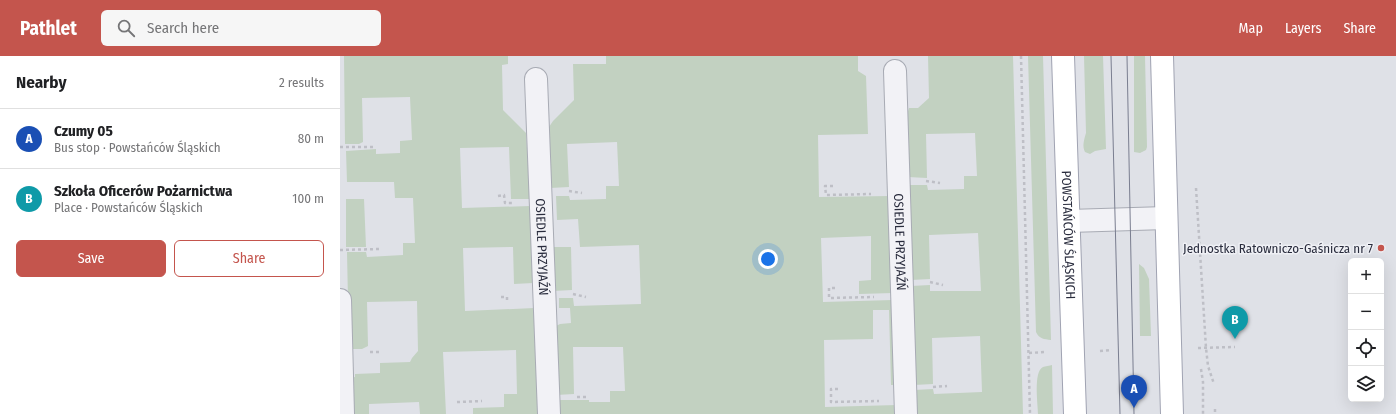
<!DOCTYPE html>
<html lang="en">
<head>
<meta charset="utf-8">
<style>
	body { margin:0; font-family:"Fira Sans Condensed",sans-serif; background:#f6f6f6; color:#202124 }
	.controls { position:absolute; right:12px; bottom:12px; display:grid; overflow:hidden; border-radius:6px; box-shadow:0 4px 16px #0002 }
	.controls button { width:36px; height:36px; display:grid; place-items:center; padding:0; border:0; border-bottom:1px solid #e0e0e0; background:#fff; color:#202124; font:20px sans-serif }
	.you { position:absolute; left:428px; top:203px; width:14px; height:14px; margin:-10px; border:3px solid #fff; border-radius:50%; background:#1a73e8; box-shadow:0 0 0 6px #1a73e833 }
	.badge { display:grid; place-items:center; width:26px; height:26px; border-radius:50%; background:#c4554d; color:#fff; font-size:13px; font-weight:700 }
	.pin { position:absolute; translate:-50% -33px; filter:drop-shadow(0 1px 2px #0008) }
	.pin::after { content:''; position:absolute; top:21px; width:14px; height:12px; background:inherit; clip-path:polygon(0 0,100% 0,50% 100%) }
	.list { margin:0; padding:0; list-style:none }
	h2 { display:flex; justify-content:space-between; align-items:center; height:52px; margin:0; padding:0 16px; font-size:17px }
	h2 small { font-size:13px; font-weight:400; color:#757577 }
	.list li { display:grid; grid-template-columns:26px 1fr auto; gap:12px; align-items:center; box-sizing:border-box; height:60px; padding:0 16px; border-top:1px solid #e0e0e0 }
	.list b { display:block; font-size:15px; white-space:nowrap }
	.list p { margin:0; font-size:13px; white-space:nowrap; color:#757577 }
	.list em { font-size:13px; font-style:normal; color:#757577 }
	.actions { display:flex; gap:8px; padding:12px 16px }
	.actions a { flex:1; padding:9px 0; border:1px solid #c4554d; border-radius:6px; text-align:center; font-size:14px; color:#c4554d }
	.actions .main { background:#c4554d; color:#fff }
	.icon { flex:none; width:22px; height:22px; fill:none; stroke:currentColor; stroke-width:2; stroke-linecap:round; stroke-linejoin:round }
	.map { position:relative; flex:none; width:1056px; height:358px; overflow:hidden }
	header { display:flex; align-items:center; gap:24px; box-sizing:border-box; height:56px; padding:0 20px; background:#c4554d; color:#fff }
	header strong { font-size:19px }
	nav { display:flex; gap:22px; margin-inline-start:auto; font-size:14px }
	.search { width:280px; height:36px; background:#f6f6f6; display:flex; align-items:center; gap:10px; box-sizing:border-box; padding:0 14px; border-radius:6px; color:#757577; font-size:15px }
	main { display:flex }
	aside { flex:1; background:#fff }
	.map>svg:first-child { display:block }
</style>
</head>
<body>
<header>
<strong>Pathlet</strong>
<div class="search"><svg class="icon" aria-label="search" viewBox="0 0 24 24"><circle cx="10" cy="10" r="6"/><path d="M15 15l6 6"/></svg>Search here</div>
<nav><a>Map</a><a>Layers</a><a>Share</a></nav>
</header>
<main>
<aside>
<h2>Nearby<small>2 results</small></h2>
<ul class="list">
<li><span class="badge" style="background:#1a4fb4">A</span><div><b>Czumy 05</b><p>Bus stop · Powstańców Śląskich</p></div><em>80 m</em></li>
<li><span class="badge" style="background:#0f9aa8">B</span><div><b>Szkoła Oficerów Pożarnictwa</b><p>Place · Powstańców Śląskich</p></div><em>100 m</em></li>
</ul>
<div class="actions"><a class="main">Save</a><a>Share</a></div>
</aside>
<div class="map">
<svg width="1056" height="358" viewBox="0 0 1056 358">
	<rect width="100%" height="100%" fill="#dfe1e7"/>
	<g fill="#c2d1c1">
		<polygon points="4,0 168,0 168,8 162,9 163,54 186,77 190,143 171,143 169,91 120,92 122,152 190,150 193,227 174,228 173,191 123,192 125,255 194,252 198,358 133,358 133,352 164,351 164,338 177,338 176,294 103,296 106,358 80,358 79,346 29,348 29,358 11,358 10,322 15,321 15,318 40,317 40,307 70,306 72,302 78,295 77,245 27,246 28,290 22,293 9,293 7,196 26,196 27,201 63,199 63,187 75,187 73,142 55,142 54,126 7,126 6,95 36,93 36,98 60,97 60,85 72,84 70,41 22,42 23,86 19,88 5,88"/>
		<polygon points="266,0 518,0 518,15 526,20 528,78 478,79 479,141 550,140 553,237 519,238 519,225 531,224 531,180 481,182 483,246 553,244 555,329 551,329 549,254 533,254 533,283 484,284 485,351 557,349 557,358 216,358 216,344 249,344 249,346 270,346 270,335 285,335 283,291 233,291 234,338 216,339 214,271 220,268 231,267 230,252 219,252 219,242 233,242 234,250 301,248 299,189 240,191 238,163 217,164 216,140 229,140 230,144 266,143 266,130 279,130 277,86 227,88 229,131 210,132 208,77 209,71 213,65 234,44 233,8 266,8"/>
		<polygon points="588,0 673,0 683,358 575,358 574,334 593,333 594,338 642,336 640,280 592,282 593,328 574,329 571,230 590,229 590,235 641,235 638,177 589,179 590,223 571,224 568,129 587,129 588,134 624,133 624,120 637,120 635,77 586,78 587,122 568,121 566,62 569,52 578,52 589,42"/>
		<path d="M688,0h15l8,284c-7,-1 -12,-1 -15,-8z"/>
		<path d="M744,0h19l3,93 -11,2 -5,3 -5,-2c-3,-6 -1,-12 1,-19z"/>
		<polygon points="794,0 805,0 807,91 806,94 800,97 794,96"/>
		<polygon points="6,143 24,143 26,191 6,191"/>
		<polygon points="212,191 231,191 232,234 213,235"/>
		<polygon points="799,208 804,212 809,223 811,280 800,280"/>
		<path d="M712,309l1,49h-15c0,-10 -5,-42 5,-47 2,-1 7,-1 9,-2z"/>
	</g>
	<g fill="none" stroke-linecap="round" stroke-linejoin="round">
		<defs>
			<g id="minor">
				<path id="s1" d="M555,15l11,343"/>
				<path id="s2" d="M196,23l13,335"/>
				<polyline points="729,165 826,162"/>
				<polyline points="0,244 3,358"/>
			</g>
			<g id="major">
				<path id="s3" d="M723,0l12,358"/>
				<polyline points="822,0 832,358"/>
			</g>
		</defs>
		<use href="#minor" stroke="#a8abb4" stroke-width="24"/>
		<use href="#major" stroke="#a0a3b2" stroke-width="24"/>
		<g stroke="#bebfc6" stroke-width="2.5" stroke-dasharray="3 3" stroke-linecap="butt">
			<polyline points="681,0 690,358"/>
			<polyline points="0,91 36,91"/>
			<polyline points="586,125 600,127"/>
			<polyline points="493,130 485,130 486,139 531,138"/>
			<polyline points="856,132 866,292 868,310 874,328"/>
			<polyline points="229,135 242,137"/>
			<polyline points="158,140 164,139 165,147 172,147"/>
			<polyline points="0,194 39,193"/>
			<polyline points="590,226 603,229"/>
			<polyline points="495,232 489,232 489,242 534,241"/>
			<polyline points="233,238 246,241"/>
			<polyline points="161,241 167,241 167,246"/>
			<polyline points="858,292 895,291"/>
			<polyline points="760,295 772,294"/>
			<polyline points="30,296 42,296"/>
			<polyline points="689,297 705,296"/>
			<polyline points="861,313 863,326 863,358"/>
			<polyline points="593,331 607,330"/>
			<polyline points="498,333 491,333 491,346 539,345"/>
			<polyline points="237,341 249,341"/>
			<polyline points="117,346 142,345"/>
			<polyline points="875,353 875,358"/>
		</g>
		<use href="#minor" stroke="#f2f2f6" stroke-width="22"/>
		<use href="#major" stroke="#fff" stroke-width="22"/>
		<g stroke="#7a7e90" stroke-width="1">
			<polyline points="771,0 780,358"/>
			<polyline points="787,0 794,358"/>
		</g>
	</g>
	<circle fill="#c4554d" stroke="#eff0f5" stroke-width="1.5" cx="1041" cy="192" r="4"/>
	<g text-anchor="middle" dominant-baseline="central" stroke-width="3" stroke-linejoin="round" paint-order="stroke">
		<g font-size="13" fill="#292c3d" stroke="#eff0f5">
			<text stroke="none"><textPath href="#s3" startOffset="179">POWSTAŃCÓW ŚLĄSKICH</textPath></text>
			<text stroke="none"><textPath href="#s1" startOffset="171">OSIEDLE PRZYJAŹŃ</textPath></text>
			<text stroke="none"><textPath href="#s2" startOffset="168">OSIEDLE PRZYJAŹŃ</textPath></text>
		</g>
		<g font-size="13" fill="#292c3d" stroke="#eff0f5" text-anchor="end">
			<text x="1033" y="192">Jednostka Ratowniczo-Gaśnicza nr 7</text>
		</g>
	</g>
</svg>
<div class="controls">
<button>+</button>
<button>−</button>
<button><svg class="icon" aria-label="locate" viewBox="0 0 24 24"><circle cx="12" cy="12" r="6"/><path d="M12 2v4M12 18v4M2 12h4M18 12h4"/></svg></button>
<button><svg class="icon" aria-label="layers" viewBox="0 0 24 24"><path d="M12 4l9 5-9 5-9-5zM3 14l9 5 9-5"/></svg></button>
</div>
<div class="you"></div>
<div class="pin badge" style="left:794px;top:352px;background:#1a4fb4">A</div>
<div class="pin badge" style="left:895px;top:283px;background:#0f9aa8">B</div>
</div>
</main>
</body>
</html>
